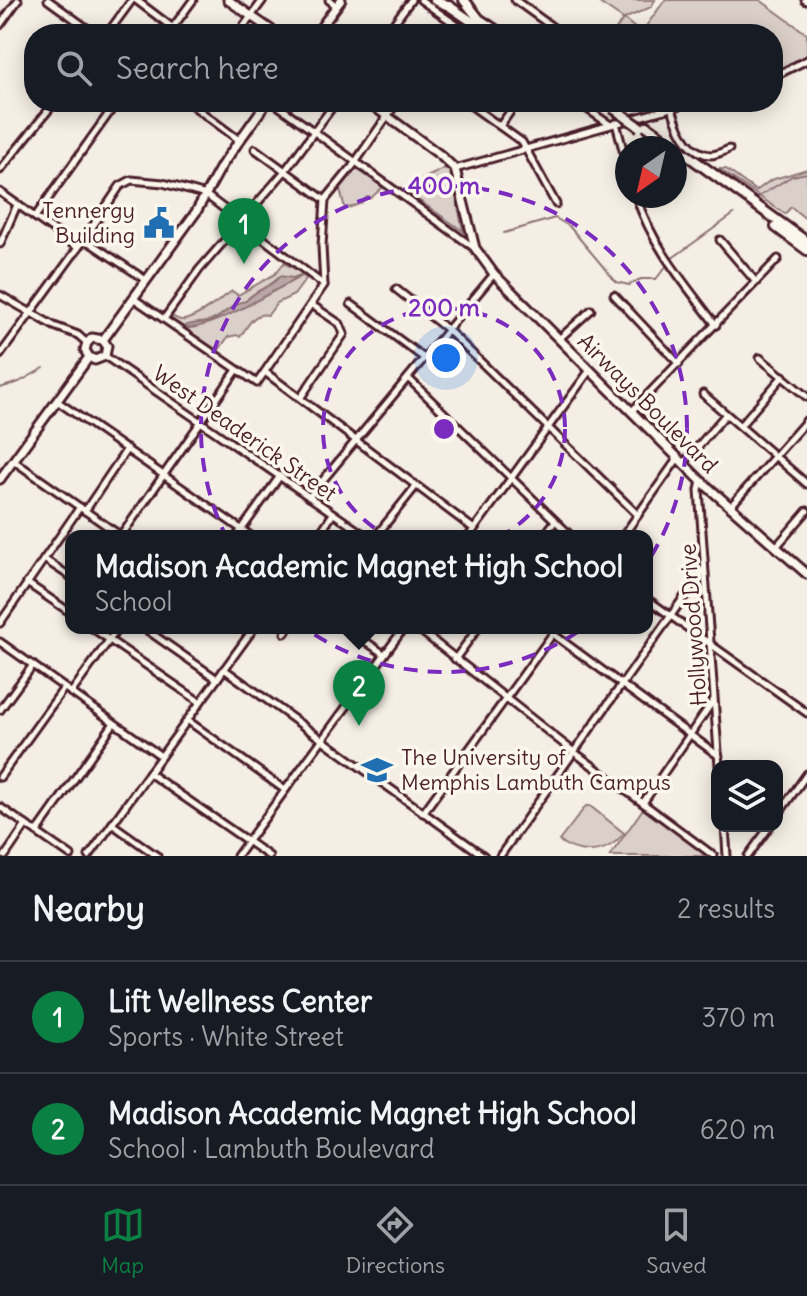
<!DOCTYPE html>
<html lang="en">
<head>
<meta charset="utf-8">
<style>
	body { margin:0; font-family:Delius,sans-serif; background:#242831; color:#f1f3f6 }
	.controls { position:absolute; right:24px; bottom:24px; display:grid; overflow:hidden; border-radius:16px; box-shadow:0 4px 20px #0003 }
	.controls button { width:72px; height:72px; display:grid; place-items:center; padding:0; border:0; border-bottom:2px solid #363941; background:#171b24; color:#f1f3f6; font:40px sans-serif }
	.compass { position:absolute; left:615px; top:136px; width:72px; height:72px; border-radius:50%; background:#171b24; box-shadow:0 4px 20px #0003; rotate:214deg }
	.you { position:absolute; left:446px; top:358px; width:28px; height:28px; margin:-20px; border:6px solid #fff; border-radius:50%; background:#1a73e8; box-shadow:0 0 0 12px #1a73e833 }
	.badge { display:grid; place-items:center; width:52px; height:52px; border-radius:50%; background:#0b8043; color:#fff; font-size:26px; font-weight:700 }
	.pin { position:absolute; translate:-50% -66px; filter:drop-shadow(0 2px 4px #0008) }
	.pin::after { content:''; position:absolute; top:42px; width:28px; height:24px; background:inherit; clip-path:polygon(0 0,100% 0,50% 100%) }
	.popup { position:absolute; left:65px; top:530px; width:588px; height:104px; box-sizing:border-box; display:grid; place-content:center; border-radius:16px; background:#171b24; filter:drop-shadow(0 2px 6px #0005); font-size:26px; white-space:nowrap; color:#9ea1a6 }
	.popup b { font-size:30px; color:#f1f3f6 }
	.popup::after { content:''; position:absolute; left:50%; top:100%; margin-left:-16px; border:16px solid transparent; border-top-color:#171b24 }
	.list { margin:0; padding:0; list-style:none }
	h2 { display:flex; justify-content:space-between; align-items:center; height:104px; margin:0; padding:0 32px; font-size:34px }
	h2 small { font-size:26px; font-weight:400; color:#9ea1a6 }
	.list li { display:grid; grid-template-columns:52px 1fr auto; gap:24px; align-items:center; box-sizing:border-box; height:112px; padding:0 32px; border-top:2px solid #363941 }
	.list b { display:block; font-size:30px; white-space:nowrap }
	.list p { margin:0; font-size:26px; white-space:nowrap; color:#9ea1a6 }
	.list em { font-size:26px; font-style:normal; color:#9ea1a6 }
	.icon { flex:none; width:44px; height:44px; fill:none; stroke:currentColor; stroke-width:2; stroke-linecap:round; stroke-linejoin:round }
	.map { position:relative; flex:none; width:807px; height:856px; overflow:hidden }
	.search { position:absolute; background:#171b24; box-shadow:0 4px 20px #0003; left:24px; right:24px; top:24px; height:88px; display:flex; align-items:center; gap:20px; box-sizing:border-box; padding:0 28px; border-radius:32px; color:#9ea1a6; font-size:30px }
	.sheet { height:328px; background:#171b24 }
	nav { display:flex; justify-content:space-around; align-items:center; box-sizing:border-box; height:112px; border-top:2px solid #363941; background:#171b24; font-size:22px; color:#9ea1a6 }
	nav a { display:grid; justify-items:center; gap:4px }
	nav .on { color:#0b8043 }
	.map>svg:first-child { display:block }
</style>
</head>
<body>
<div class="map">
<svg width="807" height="856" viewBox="0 0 807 856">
	<rect width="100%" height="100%" fill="#f4eee4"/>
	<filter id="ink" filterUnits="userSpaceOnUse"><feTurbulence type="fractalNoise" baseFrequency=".0125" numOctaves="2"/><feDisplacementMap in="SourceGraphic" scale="16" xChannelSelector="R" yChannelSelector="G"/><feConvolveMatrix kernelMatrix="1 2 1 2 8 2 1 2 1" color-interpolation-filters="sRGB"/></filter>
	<g filter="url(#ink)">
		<g fill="#dbd0c9" stroke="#92787a" stroke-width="2">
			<polygon points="595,0 655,0 651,7 624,19 641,33 665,0 760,0 807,34 807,55 773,73 773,34 613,34 623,19"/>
			<polygon points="445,168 451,172 463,231 407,192 419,181"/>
			<polygon points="356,169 382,183 383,187 371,198 367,197 360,204 345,209 340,189"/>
			<polygon points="719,169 726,169 756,191 771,180 807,169 807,220 791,207 785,214"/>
			<path d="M284,263l24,13 -14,19 -17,8 -9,12c-15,-3 -20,11 -28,22l-3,-2 -9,2 -12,17 -47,-33 1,-6c4,2 9,6 13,5 13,-1 38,-21 49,-29l6,4 37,-21z"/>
			<path d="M586,806h4l34,27c-17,22 -43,23 -65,8z"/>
			<polygon points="645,806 709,856 610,856"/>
		</g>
		<path fill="#baa7a5" stroke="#8d7174" stroke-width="2" d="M303,274l2,3 -3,-1c-27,13 -93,56 -120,52 10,-7 20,-3 31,-8 12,-6 19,-17 33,-19 9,-12 25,-13 34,-25l13,2z"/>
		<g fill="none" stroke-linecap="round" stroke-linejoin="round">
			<g stroke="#8d7174" stroke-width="2">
				<polyline points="758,197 792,176 807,173"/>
				<polyline points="504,233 555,218 569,226 616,282 629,285 641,279 656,279 668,264"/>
				<polyline points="671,259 734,214"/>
				<polyline points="0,388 19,382 44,368"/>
			</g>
			<defs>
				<g id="minor">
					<polyline points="48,0 95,34"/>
					<polyline points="136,0 181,34"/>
					<polyline points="329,0 337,6"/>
					<polyline points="421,0 469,34"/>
					<polyline points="515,0 562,34"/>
					<polyline points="805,0 807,1"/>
					<polyline points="0,25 18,0"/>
					<polyline points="107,34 132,0"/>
					<polyline points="168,34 193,0"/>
					<polyline points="238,34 263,0"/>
					<polyline points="386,34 411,0"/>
					<polyline points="446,34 454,24"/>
					<polyline points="773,77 807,60"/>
					<polyline points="188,102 239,140"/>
					<polyline points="273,102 473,247"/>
					<polyline points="466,102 522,142 556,204"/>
					<polyline points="577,102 609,124"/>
					<polyline points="654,102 664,110"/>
					<path d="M672,108c5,18 15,46 39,47 5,0 13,-4 18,-6"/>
					<polyline points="616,123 627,165"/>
					<polyline points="500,126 517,102"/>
					<polyline points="255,149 325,200"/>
					<polyline points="455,169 692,102"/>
					<polyline points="0,170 55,102"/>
					<polyline points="0,192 78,248"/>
					<path d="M636,196c16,50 49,88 80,129"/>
					<polyline points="325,200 352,167 397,102"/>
					<polyline points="35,217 117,102"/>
					<polyline points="84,239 146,280"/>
					<polyline points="720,240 756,282"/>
					<polyline points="0,244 17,205"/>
					<polyline points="396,289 448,330 638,515"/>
					<polyline points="0,295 54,326 78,335 87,343"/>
					<polyline points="614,295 679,364"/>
					<polyline points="133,298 257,383 324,285 322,246 325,200"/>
					<polyline points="351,304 424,358"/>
					<polyline points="164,319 199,270 285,171 336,102"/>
					<polyline points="559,339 591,310"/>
					<polyline points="0,355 78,248 120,186 131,180 163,183 206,195 324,285"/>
					<polyline points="105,356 366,536"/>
					<polyline points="760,358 807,397"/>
					<polyline points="265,372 474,529"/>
					<polyline points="408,378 571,536"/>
					<polyline points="703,394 807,484"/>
					<polyline points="301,397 344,334 340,324 312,305"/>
					<polyline points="57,401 251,536"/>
					<polyline points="631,412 778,259"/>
					<polyline points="740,426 783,376"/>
					<polyline points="14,461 121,536"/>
					<polyline points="683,464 726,414"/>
					<polyline points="701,481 699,490 719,766"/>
					<polyline points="309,497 494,274"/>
					<polyline points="730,507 807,420"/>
					<polyline points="85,511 127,449"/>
					<polyline points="121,536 237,370"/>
					<polyline points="237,536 280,476"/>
					<polyline points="318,536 333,514"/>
					<polyline points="376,536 416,486"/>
					<polyline points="469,536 590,370"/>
					<polyline points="544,536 555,521"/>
					<polyline points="623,536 678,458"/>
					<polyline points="776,547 807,511"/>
					<polyline points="44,559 71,577"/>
					<polyline points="27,583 71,613"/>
					<polyline points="647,599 807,713"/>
					<polyline points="0,623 80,507"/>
					<polyline points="92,628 200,702"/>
					<polyline points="144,628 217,679"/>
					<polyline points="346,628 384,654"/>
					<polyline points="417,628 574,752 714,856"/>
					<polyline points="285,633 288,628"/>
					<polyline points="553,634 719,756"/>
					<polyline points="0,642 161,756"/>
					<polyline points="455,659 478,628"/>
					<polyline points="224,669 484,856"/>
					<polyline points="71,693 118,628"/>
					<polyline points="0,710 33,665"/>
					<polyline points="187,720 285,790"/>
					<polyline points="149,773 269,856"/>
					<polyline points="0,777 64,688"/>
					<polyline points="643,803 713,701"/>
					<polyline points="0,807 71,856"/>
					<polyline points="423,813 557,628"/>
					<polyline points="777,816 807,774"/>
					<polyline points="112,824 157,856"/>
					<polyline points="725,826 727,856"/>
					<polyline points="37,832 114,723"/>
					<polyline points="5,856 26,825"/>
					<polyline points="89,856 254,628"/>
					<polyline points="237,856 404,628"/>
					<polyline points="500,856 704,569"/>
					<polyline points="748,856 770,826"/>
				</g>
				<g id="major">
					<polyline points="228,0 277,34"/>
					<polyline points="316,34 341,0"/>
					<polyline points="368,102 440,155 455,169 475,248 494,274 701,481 807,574"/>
					<polyline points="103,340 196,212 222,165 267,102"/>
					<polyline points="89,357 95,360 105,356 107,346 103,340"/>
					<polyline points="89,357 85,350 87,343 92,338 103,340"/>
					<polyline points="0,479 89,357"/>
				</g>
				<g id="highway">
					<polyline points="435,0 449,6 490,34"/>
					<polyline points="464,0 479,19 502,34"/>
					<polyline points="614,102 620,106"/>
					<polyline points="647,126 807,242"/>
					<polyline points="776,227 807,250"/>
				</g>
			</defs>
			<use href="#minor" stroke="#4a1f2b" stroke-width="11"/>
			<use href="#major" stroke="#4a1f2b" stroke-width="13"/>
			<use href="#highway" stroke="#4a1f2b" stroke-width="14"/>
			<use href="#minor" stroke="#fbf7ec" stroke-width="5"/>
			<use href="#major" stroke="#fbf7ec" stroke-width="7"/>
			<use href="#highway" stroke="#fbf7ec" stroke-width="8"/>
			<defs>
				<polyline id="highway-bridge" points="613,108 640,127"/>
			</defs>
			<use href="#highway-bridge" stroke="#4a1f2b" stroke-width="14" stroke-linecap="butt"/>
			<use href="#highway-bridge" stroke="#fbf7ec" stroke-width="8"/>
		</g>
	</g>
	<g fill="none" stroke="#7b2cbf" stroke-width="4" stroke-dasharray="14 10">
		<circle cx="444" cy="429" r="121"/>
		<circle cx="444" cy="429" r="243"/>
	</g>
	<defs>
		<symbol id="civic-bare" viewBox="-9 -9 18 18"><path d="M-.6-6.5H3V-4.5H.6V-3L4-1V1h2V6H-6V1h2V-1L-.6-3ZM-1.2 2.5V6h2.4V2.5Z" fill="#1f6fb2" stroke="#fbf7ec" stroke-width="2.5" paint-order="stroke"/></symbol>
		<symbol id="university-bare" viewBox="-9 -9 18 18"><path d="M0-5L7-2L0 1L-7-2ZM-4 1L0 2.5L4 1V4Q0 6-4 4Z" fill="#1f6fb2" stroke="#fbf7ec" stroke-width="2.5" paint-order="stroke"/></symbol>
	</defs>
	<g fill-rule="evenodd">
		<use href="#civic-bare" x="137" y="201" width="44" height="44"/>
		<use href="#university-bare" x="355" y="748" width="44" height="44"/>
	</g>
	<g text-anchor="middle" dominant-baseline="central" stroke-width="7" stroke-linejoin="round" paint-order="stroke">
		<g font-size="22" fill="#4a1f2b" stroke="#fbf7ec" text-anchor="end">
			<text x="135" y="210">Tennergy<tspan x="135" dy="25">Building</tspan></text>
			<text x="401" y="757" text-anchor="start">The University of<tspan x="401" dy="25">Memphis Lambuth Campus</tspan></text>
		</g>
		<g font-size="22" fill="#4a1f2b" stroke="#fbf7ec">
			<text transform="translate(648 403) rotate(45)">Airways Boulevard</text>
			<text transform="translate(245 433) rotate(35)">West Deaderick Street</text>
			<text transform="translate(693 625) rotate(-94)">Hollywood Drive</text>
		</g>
	</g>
	<circle cx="444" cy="429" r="12" fill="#7b2cbf" stroke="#fbf7ec" stroke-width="4"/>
	<g font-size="24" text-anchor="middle" font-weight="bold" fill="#7b2cbf" stroke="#fbf7ec" stroke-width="7" stroke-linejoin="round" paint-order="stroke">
		<text x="444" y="194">400 m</text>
		<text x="444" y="316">200 m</text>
	</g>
</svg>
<div class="controls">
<button><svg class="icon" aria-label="layers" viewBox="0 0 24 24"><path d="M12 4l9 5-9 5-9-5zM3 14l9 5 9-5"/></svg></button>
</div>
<svg class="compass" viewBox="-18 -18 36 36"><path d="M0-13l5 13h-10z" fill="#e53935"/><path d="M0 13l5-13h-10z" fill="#9ea1a6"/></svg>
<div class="you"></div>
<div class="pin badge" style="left:244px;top:264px">1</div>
<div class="pin badge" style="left:359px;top:726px">2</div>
<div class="popup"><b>Madison Academic Magnet High School</b>School</div>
<div class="search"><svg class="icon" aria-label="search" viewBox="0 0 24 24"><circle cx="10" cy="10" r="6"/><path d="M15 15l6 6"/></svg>Search here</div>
</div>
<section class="sheet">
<h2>Nearby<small>2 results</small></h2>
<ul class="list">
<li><span class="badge">1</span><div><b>Lift Wellness Center</b><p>Sports · White Street</p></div><em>370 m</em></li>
<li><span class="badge">2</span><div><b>Madison Academic Magnet High School</b><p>School · Lambuth Boulevard</p></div><em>620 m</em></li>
</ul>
</section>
<nav>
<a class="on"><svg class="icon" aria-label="map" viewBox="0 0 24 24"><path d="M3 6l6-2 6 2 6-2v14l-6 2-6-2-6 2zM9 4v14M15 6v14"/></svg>Map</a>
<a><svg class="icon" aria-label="directions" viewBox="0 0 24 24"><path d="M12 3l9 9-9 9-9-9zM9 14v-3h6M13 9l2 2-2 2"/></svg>Directions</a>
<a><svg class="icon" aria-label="saved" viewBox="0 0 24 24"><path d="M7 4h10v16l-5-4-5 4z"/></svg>Saved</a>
</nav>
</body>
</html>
